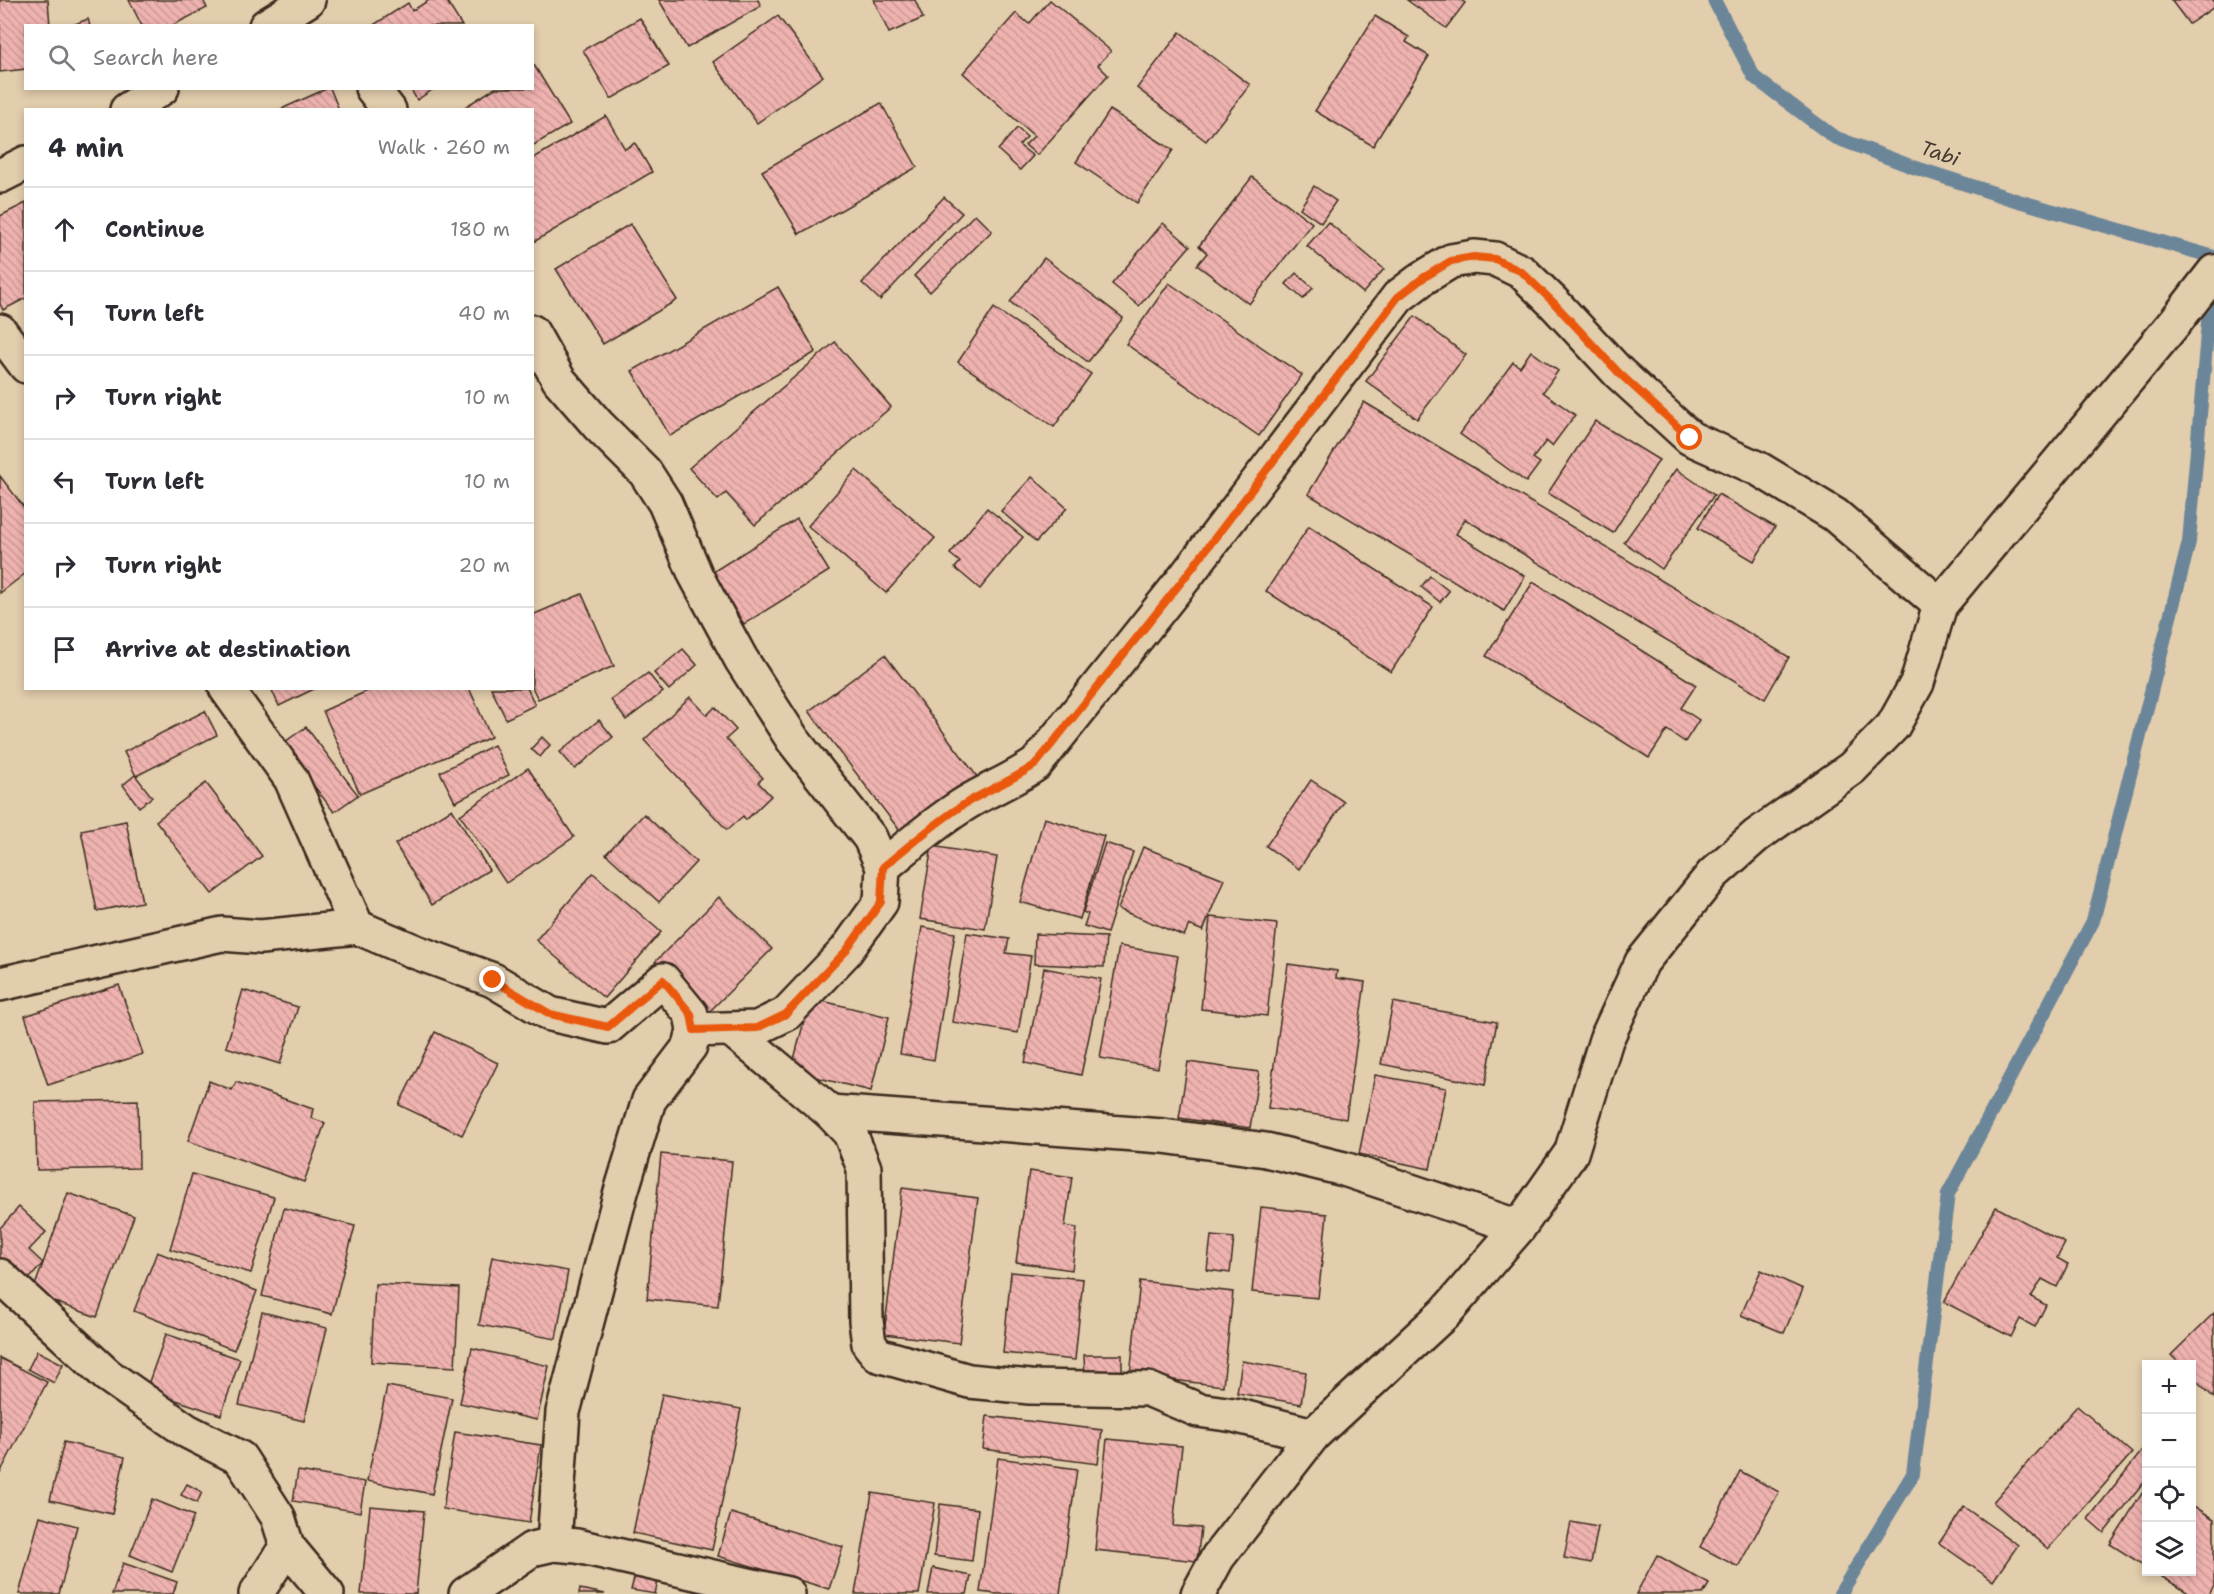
<!DOCTYPE html>
<html lang="en">
<head>
<meta charset="utf-8">
<style>
	body { margin:0; font-family:"Shantell Sans",sans-serif; background:#f7f7f7; color:#2b2b33 }
	.controls { position:absolute; right:18px; bottom:18px; display:grid; overflow:hidden; border-radius:0px; box-shadow:0 3px 9px #0003 }
	.controls button { width:54px; height:54px; display:grid; place-items:center; padding:0; border:0; border-bottom:2px solid #e1e1e2; background:#fff; color:#2b2b33; font:30px sans-serif }
	.stop { position:absolute; width:18px; height:18px; margin:-14px; border:4px solid #ea580c; border-radius:50%; background:#fff }
	.stop.end { background:#ea580c; border-color:#fff; box-shadow:0 2px 6px #0008 }
	.list { margin:0; padding:0; list-style:none }
	h2 { display:flex; justify-content:space-between; align-items:center; height:78px; margin:0; padding:0 24px; font-size:26px }
	h2 small { font-size:20px; font-weight:400; color:#7c7c81 }
	.list li { display:grid; grid-template-columns:39px 1fr auto; gap:18px; align-items:center; box-sizing:border-box; height:84px; padding:0 24px; border-top:2px solid #e1e1e2 }
	.list b { display:block; font-size:22px; white-space:nowrap }
	.list em { font-size:20px; font-style:normal; color:#7c7c81 }
	.icon { flex:none; width:33px; height:33px; fill:none; stroke:currentColor; stroke-width:2; stroke-linecap:round; stroke-linejoin:round }
	.map { position:relative; flex:none; width:2214px; height:1594px; overflow:hidden }
	.search { position:absolute; background:#fff; box-shadow:0 3px 9px #0003; left:24px; top:24px; width:510px; height:66px; display:flex; align-items:center; gap:15px; box-sizing:border-box; padding:0 21px; border-radius:0px; color:#7c7c81; font-size:22px }
	.panel { position:absolute; background:#fff; box-shadow:0 3px 9px #0003; left:24px; top:108px; width:510px; height:582px; border-radius:0px }
	.map>svg:first-child { display:block }
</style>
</head>
<body>
<div class="map">
<svg width="2214" height="1594" viewBox="0 0 2214 1594">
	<defs>
		<pattern id="building-back-hatch" width="6" height="6" patternUnits="userSpaceOnUse" patternTransform="scale(1.5)"><rect width="6" height="6" fill="#eeb2af"/><path d="M-1 5l2 2M0 0l6 6M5-1l2 2" fill="none" stroke="#cd9996"/></pattern>
	</defs>
	<rect width="100%" height="100%" fill="#e2cdac"/>
	<filter id="ink" filterUnits="userSpaceOnUse"><feTurbulence type="fractalNoise" baseFrequency=".0167" numOctaves="2"/><feDisplacementMap in="SourceGraphic" scale="12" xChannelSelector="R" yChannelSelector="G"/><feConvolveMatrix kernelMatrix="1 2 1 2 8 2 1 2 1" color-interpolation-filters="sRGB"/></filter>
	<g filter="url(#ink)">
		<g fill="none" stroke-linecap="round" stroke-linejoin="round">
			<g stroke="#6c8699" stroke-width="14">
				<polyline points="1714,0 1754,77 1834,137 1913,167 2015,200 2214,257"/>
				<polyline points="1840,1594 1913,1474 1948,1194 2093,921 2189,542 2211,288"/>
			</g>
		</g>
		<g fill="url(#building-back-hatch)" stroke="#3b2a1e" stroke-width="1.5">
			<polygon points="0,0 48,0 50,26 26,26 26,69 0,72"/>
			<polygon points="129,0 203,0 207,8 171,26 142,26"/>
			<polygon points="429,0 446,0 462,26 372,26 408,3 412,11"/>
			<polygon points="659,0 758,0 761,6 687,48"/>
			<polygon points="874,0 915,0 923,18 889,33"/>
			<polygon points="1050,0 1111,51 1098,65 1108,75 1037,155 1025,145 1034,136 963,73 1016,13 1029,24"/>
			<polygon points="1407,0 1461,0 1465,3 1446,28"/>
			<polygon points="2171,0 2214,0 2214,7 2189,24"/>
			<polygon points="778,16 823,76 757,123 713,62"/>
			<polygon points="1375,16 1409,37 1406,42 1429,56 1373,146 1315,111"/>
			<polygon points="640,18 669,66 611,99 583,50"/>
			<polygon points="88,19 90,26 70,26"/>
			<polygon points="1180,32 1250,85 1206,141 1137,88"/>
			<polygon points="534,65 570,124 532,146 532,110 460,110 495,88 532,88 532,66"/>
			<polygon points="328,88 330,88 339,110 279,110"/>
			<polygon points="410,88 435,88 417,100"/>
			<polygon points="881,103 917,167 799,234 762,171"/>
			<polygon points="1110,110 1173,150 1137,203 1076,162"/>
			<polygon points="606,116 625,149 635,143 652,172 532,243 532,159"/>
			<polygon points="1017,128 1027,137 1019,145 1033,156 1020,170 998,150"/>
			<polygon points="1252,177 1312,223 1249,304 1197,265 1207,253 1199,246"/>
			<polygon points="1314,186 1336,201 1321,223 1300,208"/>
			<polygon points="944,197 962,213 880,300 862,283"/>
			<polygon points="26,203 26,298 3,310 0,304 0,216"/>
			<polygon points="975,214 992,231 930,292 914,276"/>
			<polygon points="1328,222 1384,269 1363,293 1307,246"/>
			<polygon points="1163,223 1190,246 1139,306 1112,284"/>
			<polygon points="630,224 677,300 603,344 556,269"/>
			<polygon points="1044,258 1123,318 1088,362 1010,302"/>
			<polygon points="1296,273 1313,288 1303,299 1286,284"/>
			<polygon points="1169,283 1302,375 1259,436 1126,344"/>
			<polygon points="778,287 816,352 670,436 632,371"/>
			<polygon points="994,308 1091,374 1054,427 958,362"/>
			<polygon points="1415,316 1466,355 1417,419 1366,381"/>
			<polygon points="835,342 891,407 755,525 726,493 718,500 689,468"/>
			<polygon points="1531,351 1558,371 1543,392 1575,415 1552,446 1546,441 1533,458 1540,463 1526,482 1460,434 1513,362 1520,367"/>
			<polygon points="1364,402 1789,657 1765,699 1465,519 1456,534 1525,576 1504,611 1308,494"/>
			<polygon points="1595,421 1659,460 1613,533 1548,493"/>
			<polygon points="1676,469 1714,495 1662,569 1624,542"/>
			<polygon points="856,470 935,538 886,593 808,526"/>
			<polygon points="0,476 26,510 26,573 0,593"/>
			<polygon points="1032,477 1067,508 1036,542 1001,511"/>
			<polygon points="1718,494 1775,527 1754,561 1698,528"/>
			<polygon points="987,508 1023,537 980,589 955,568 960,562 950,554"/>
			<polygon points="797,519 829,571 744,624 711,573"/>
			<polygon points="1309,526 1433,607 1391,672 1266,591"/>
			<polygon points="1430,576 1449,591 1440,602 1421,587"/>
			<polygon points="1533,582 1696,685 1681,708 1699,720 1685,742 1667,730 1649,758 1486,656"/>
			<polygon points="582,594 614,666 538,699 532,687 532,615"/>
			<polygon points="683,649 697,665 669,690 654,673"/>
			<polygon points="885,655 982,783 906,839 809,711"/>
			<polygon points="648,673 663,692 626,720 611,700"/>
			<polygon points="271,688 316,688 279,706"/>
			<polygon points="374,688 469,688 491,737 360,794 323,711"/>
			<polygon points="491,688 527,688 535,705 506,719"/>
			<polygon points="690,697 707,715 715,707 736,730 726,739 763,778 758,782 771,796 746,820 743,816 727,830 644,740"/>
			<polygon points="205,711 217,735 136,776 124,752"/>
			<polygon points="599,720 613,737 575,769 560,752"/>
			<polygon points="306,727 358,795 334,812 282,744"/>
			<polygon points="542,737 550,745 540,757 531,749"/>
			<polygon points="494,745 509,775 455,802 440,772"/>
			<polygon points="528,768 574,837 506,883 460,815"/>
			<polygon points="135,775 152,797 139,807 123,785"/>
			<polygon points="1311,780 1344,802 1299,869 1266,846"/>
			<polygon points="206,783 262,856 212,894 156,821"/>
			<polygon points="452,809 489,870 432,905 395,844"/>
			<polygon points="644,814 696,862 659,902 606,854"/>
			<polygon points="1044,818 1104,836 1080,919 1020,902"/>
			<polygon points="126,821 142,902 97,911 81,830"/>
			<polygon points="1105,843 1133,852 1107,933 1084,926 1088,914 1083,912"/>
			<polygon points="932,846 997,857 985,929 920,919"/>
			<polygon points="1143,847 1224,879 1203,931 1189,925 1184,936 1118,909"/>
			<polygon points="593,873 661,932 604,998 536,940"/>
			<polygon points="719,897 772,949 707,1014 655,962"/>
			<polygon points="1210,917 1277,924 1267,1016 1201,1009"/>
			<polygon points="922,927 955,933 934,1060 900,1054"/>
			<polygon points="967,933 1009,939 1006,953 1031,956 1018,1033 952,1022"/>
			<polygon points="1035,934 1106,937 1104,967 1034,964"/>
			<polygon points="1119,946 1178,956 1158,1068 1100,1058"/>
			<polygon points="1288,964 1337,971 1336,978 1365,982 1346,1119 1268,1108"/>
			<polygon points="1044,968 1101,979 1081,1075 1025,1063"/>
			<polygon points="119,985 143,1054 48,1085 25,1016"/>
			<polygon points="243,990 298,1007 280,1064 226,1047"/>
			<polygon points="810,998 889,1017 871,1091 791,1071"/>
			<polygon points="1393,1002 1497,1022 1485,1085 1381,1064"/>
			<polygon points="435,1032 498,1063 462,1135 399,1105"/>
			<polygon points="1188,1062 1259,1072 1250,1128 1179,1118"/>
			<polygon points="1375,1075 1446,1088 1430,1169 1359,1154"/>
			<polygon points="209,1081 232,1090 236,1082 313,1109 311,1118 325,1123 304,1182 188,1141"/>
			<polygon points="138,1100 139,1168 37,1170 35,1102"/>
			<polygon points="661,1154 732,1161 718,1306 647,1299"/>
			<polygon points="1029,1171 1072,1177 1065,1226 1077,1228 1072,1270 1016,1262"/>
			<polygon points="192,1174 274,1197 251,1273 170,1249"/>
			<polygon points="902,1188 978,1198 959,1343 884,1334"/>
			<polygon points="68,1193 134,1216 97,1317 32,1294"/>
			<polygon points="19,1207 46,1232 29,1250 43,1263 24,1285 0,1263 0,1228"/>
			<polygon points="1261,1207 1327,1214 1318,1298 1252,1292"/>
			<polygon points="1996,1207 2065,1243 2057,1258 2068,1264 2057,1287 2042,1279 2031,1297 2046,1305 2035,1327 2020,1319 2011,1337 1944,1302"/>
			<polygon points="284,1208 355,1226 332,1314 262,1296"/>
			<polygon points="1211,1236 1234,1238 1230,1273 1207,1270"/>
			<polygon points="157,1252 257,1291 234,1350 134,1311"/>
			<polygon points="492,1257 568,1271 556,1339 479,1325"/>
			<polygon points="1761,1270 1803,1289 1784,1333 1741,1315"/>
			<polygon points="1011,1272 1083,1279 1075,1360 1003,1353"/>
			<polygon points="1140,1281 1233,1292 1223,1386 1130,1375"/>
			<polygon points="375,1284 459,1288 455,1367 371,1362"/>
			<polygon points="262,1312 327,1328 304,1421 239,1405"/>
			<polygon points="2214,1313 2214,1398 2192,1376 2192,1364 2180,1364 2171,1355"/>
			<polygon points="166,1334 240,1359 221,1415 146,1390"/>
			<polygon points="472,1348 549,1366 537,1420 460,1403"/>
			<polygon points="37,1351 63,1364 54,1383 28,1369"/>
			<polygon points="1084,1355 1122,1355 1122,1377 1085,1378"/>
			<polygon points="0,1358 47,1382 0,1473"/>
			<polygon points="1242,1361 1306,1372 1301,1404 1237,1393"/>
			<polygon points="387,1386 452,1398 432,1494 367,1481"/>
			<polygon points="662,1394 741,1409 712,1550 633,1533"/>
			<polygon points="2077,1406 2132,1453 2048,1549 1993,1502"/>
			<polygon points="987,1416 1102,1430 1098,1464 983,1449"/>
			<polygon points="455,1432 541,1445 529,1523 443,1509"/>
			<polygon points="1107,1439 1182,1446 1173,1526 1201,1528 1197,1561 1095,1550"/>
			<polygon points="64,1442 125,1457 112,1514 50,1500"/>
			<polygon points="2145,1447 2146,1480 2104,1533 2088,1519"/>
			<polygon points="998,1458 1077,1469 1060,1594 997,1594 980,1592"/>
			<polygon points="298,1471 365,1482 360,1512 293,1501"/>
			<polygon points="1740,1471 1779,1492 1738,1567 1700,1547"/>
			<polygon points="187,1484 202,1492 197,1503 181,1495"/>
			<polygon points="2146,1487 2146,1567 2110,1544"/>
			<polygon points="872,1493 935,1503 919,1594 855,1594"/>
			<polygon points="152,1499 194,1516 172,1572 130,1555"/>
			<polygon points="940,1504 978,1509 972,1561 934,1556"/>
			<polygon points="2192,1505 2214,1519 2214,1585 2209,1594 2190,1594 2154,1572 2192,1572"/>
			<polygon points="370,1506 424,1511 416,1594 361,1594"/>
			<polygon points="1964,1507 2018,1545 1993,1581 1939,1543"/>
			<polygon points="731,1513 843,1547 829,1589 718,1556"/>
			<polygon points="40,1516 77,1526 59,1594 19,1594"/>
			<polygon points="1571,1522 1598,1527 1591,1563 1564,1558"/>
			<polygon points="1657,1555 1709,1584 1703,1594 1636,1594"/>
			<polygon points="123,1563 177,1582 173,1594 112,1594"/>
			<polygon points="933,1568 971,1576 967,1594 928,1594"/>
			<polygon points="636,1571 659,1577 655,1594 631,1590"/>
			<polygon points="580,1589 605,1594 579,1594"/>
		</g>
		<g fill="none" stroke-linecap="round" stroke-linejoin="round">
			<defs>
				<g id="minor">
					<polyline points="266,26 308,0"/>
					<polyline points="372,88 389,110"/>
					<polyline points="127,110 162,88"/>
					<polyline points="0,176 26,163"/>
					<polyline points="0,331 26,366"/>
					<polyline points="532,332 559,380 598,425 645,472 665,503 696,576 741,659 793,740 870,838 883,867 881,902 846,951 786,1014 757,1028 694,1030"/>
					<polyline points="226,688 291,779 357,927"/>
					<path d="M883,867c25,-21 49,-42 77,-60 24,-16 52,-26 76,-43l150,-188 212,-279 25,-19 28,-17 23,-4 21,2 27,13 31,30 66,71 71,65 69,31 76,46 105,90"/>
					<polyline points="0,984 222,934 261,937 357,927 416,952 493,980 550,1014 608,1027 663,980 691,1014 694,1030 690,1046 649,1100 621,1192 563,1412 554,1544"/>
					<polyline points="733,1031 830,1112 850,1133 864,1168 866,1321 869,1344 878,1355 969,1381 1030,1387 1148,1389 1198,1410 1234,1415 1313,1435"/>
					<polyline points="830,1112 1163,1136 1266,1150 1344,1169 1519,1227"/>
					<polyline points="0,1276 107,1375 187,1431 240,1458 278,1517 287,1546 327,1594"/>
					<polyline points="256,1594 287,1546"/>
					<polyline points="466,1594 532,1549 554,1544 577,1546 788,1594"/>
					<polyline points="1198,1594 1218,1557 1313,1435 1446,1312 1519,1227 1571,1153 1606,1040 1642,962 1713,874 1756,836 1852,768 1893,726 1917,683 1940,605 2176,321 2214,272"/>
				</g>
			</defs>
			<use href="#minor" stroke="#3b2a1e" stroke-width="38"/>
			<use href="#minor" stroke="#e2cdac" stroke-width="33"/>
		</g>
	</g>
	<g fill="none" stroke-linecap="round" stroke-linejoin="round" filter="url(#ink)">
		<path stroke="#ea580c" stroke-width="8" d="M493,980l57,34 58,13 55,-47 28,34 3,16 63,-2 29,-14 60,-63 35,-49 2,-35c25,-21 50,-42 77,-60 24,-16 52,-26 76,-43l150,-188 212,-279 25,-19 28,-17 23,-4 21,2 27,13 31,30 66,71 71,65"/>
	</g>
	<g text-anchor="middle" dominant-baseline="central" stroke-width="5" stroke-linejoin="round" paint-order="stroke">
		<g font-size="20" font-style="italic" fill="#433932" stroke="#e2cdac">
			<text transform="translate(1940 153) rotate(19)">Tabi</text>
		</g>
	</g>
</svg>
<div class="controls">
<button>+</button>
<button>−</button>
<button><svg class="icon" aria-label="locate" viewBox="0 0 24 24"><circle cx="12" cy="12" r="6"/><path d="M12 2v4M12 18v4M2 12h4M18 12h4"/></svg></button>
<button><svg class="icon" aria-label="layers" viewBox="0 0 24 24"><path d="M12 4l9 5-9 5-9-5zM3 14l9 5 9-5"/></svg></button>
</div>
<div class="stop" style="left:1690px;top:438px"></div>
<div class="stop end" style="left:493px;top:980px"></div>
<div class="search"><svg class="icon" aria-label="search" viewBox="0 0 24 24"><circle cx="10" cy="10" r="6"/><path d="M15 15l6 6"/></svg>Search here</div>
<section class="panel">
<h2>4 min<small>Walk · 260 m</small></h2>
<ul class="list">
<li><svg class="icon" aria-label="ahead" viewBox="0 0 24 24"><path d="M12 20V5M6 11l6-6 6 6"/></svg><div><b>Continue</b></div><em>180 m</em></li>
<li><svg class="icon" aria-label="left" viewBox="0 0 24 24"><path d="M17 20v-9H6M10 6l-5 5 5 5"/></svg><div><b>Turn left</b></div><em>40 m</em></li>
<li><svg class="icon" aria-label="right" viewBox="0 0 24 24"><path d="M7 20v-9h11M14 6l5 5-5 5"/></svg><div><b>Turn right</b></div><em>10 m</em></li>
<li><svg class="icon" aria-label="left" viewBox="0 0 24 24"><path d="M17 20v-9H6M10 6l-5 5 5 5"/></svg><div><b>Turn left</b></div><em>10 m</em></li>
<li><svg class="icon" aria-label="right" viewBox="0 0 24 24"><path d="M7 20v-9h11M14 6l5 5-5 5"/></svg><div><b>Turn right</b></div><em>20 m</em></li>
<li><svg class="icon" aria-label="arrive" viewBox="0 0 24 24"><path d="M6 21V4h12l-3 4 3 4H6"/></svg><div><b>Arrive at destination</b></div></li>
</ul>
</section>
</div>
</body>
</html>
